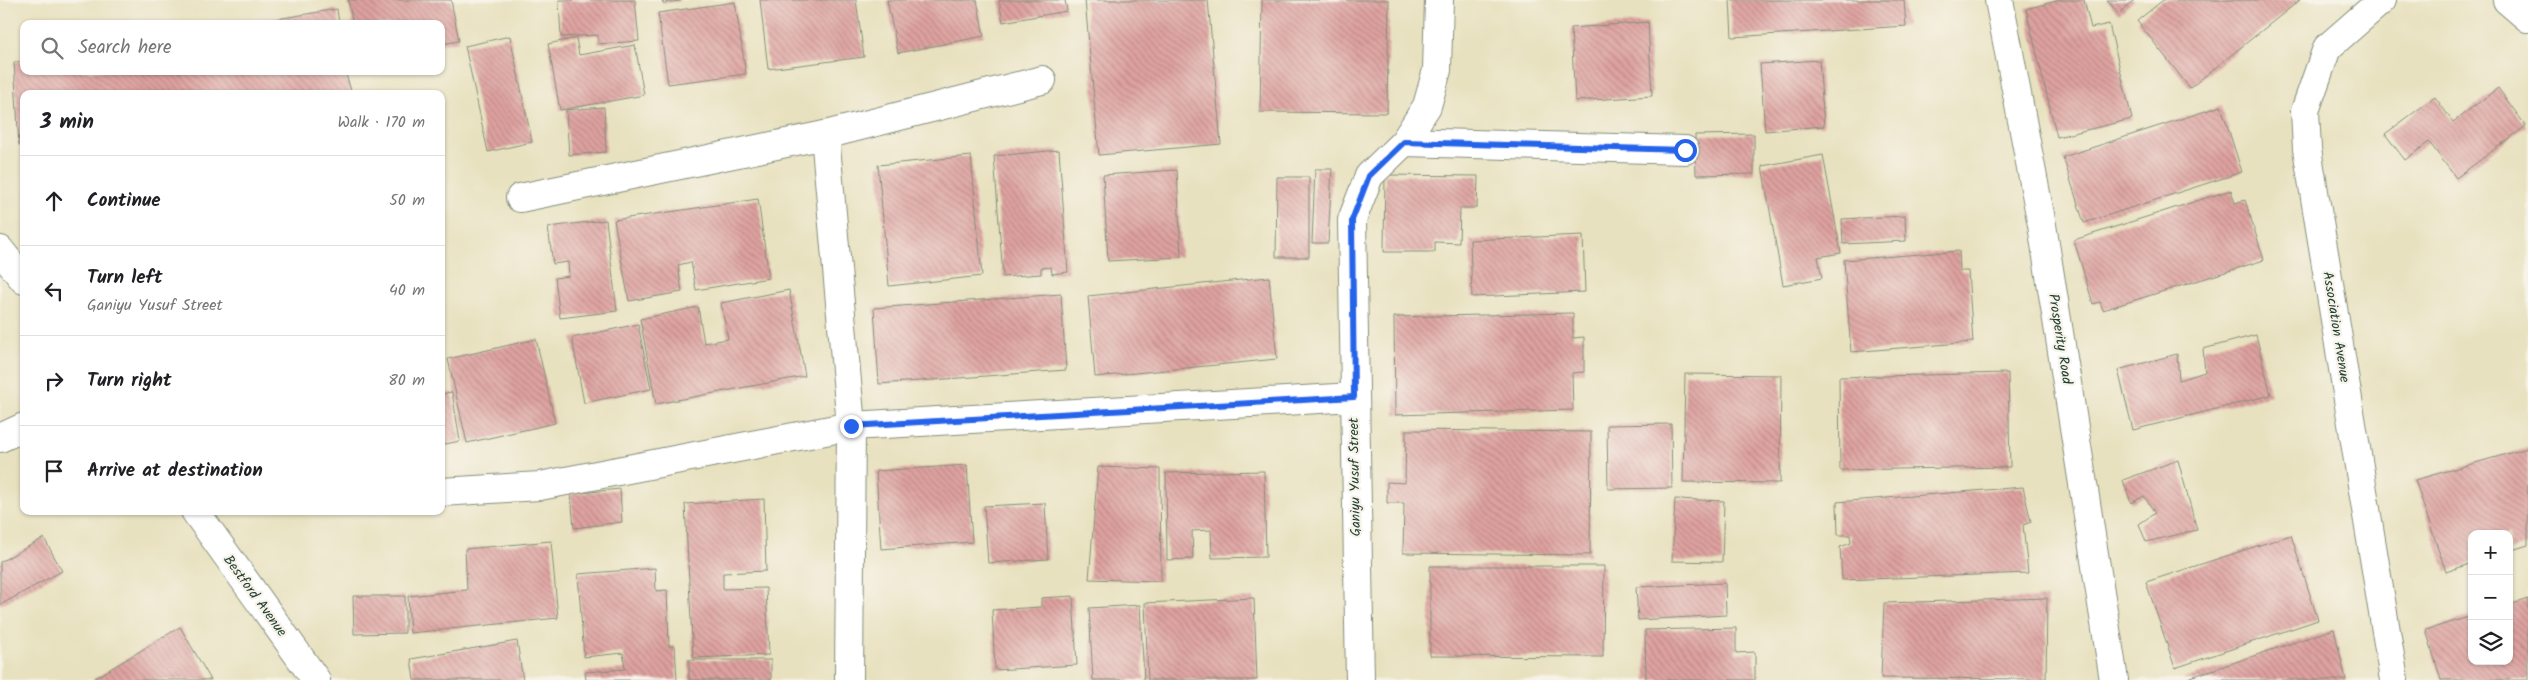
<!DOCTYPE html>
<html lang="en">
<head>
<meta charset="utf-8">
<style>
	body { margin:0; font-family:Kalam,sans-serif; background:#f6f6f6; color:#202124 }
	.controls { position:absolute; right:15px; bottom:15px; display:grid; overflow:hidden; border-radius:10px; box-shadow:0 1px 4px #0004 }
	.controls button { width:45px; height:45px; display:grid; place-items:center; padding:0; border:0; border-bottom:1px solid #e0e0e0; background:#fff; color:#202124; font:25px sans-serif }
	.stop { position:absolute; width:15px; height:15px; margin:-11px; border:4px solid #2563eb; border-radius:50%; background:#fff }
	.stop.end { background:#2563eb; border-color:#fff; box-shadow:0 1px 5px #0008 }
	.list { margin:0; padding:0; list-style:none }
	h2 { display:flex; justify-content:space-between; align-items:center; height:65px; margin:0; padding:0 20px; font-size:21px }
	h2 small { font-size:16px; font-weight:400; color:#757577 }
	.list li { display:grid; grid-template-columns:32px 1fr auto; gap:15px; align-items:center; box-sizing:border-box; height:90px; padding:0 20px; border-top:1px solid #e0e0e0 }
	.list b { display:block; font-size:19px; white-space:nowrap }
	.list p { margin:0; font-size:16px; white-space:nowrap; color:#757577 }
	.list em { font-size:16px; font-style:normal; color:#757577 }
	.icon { flex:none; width:28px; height:28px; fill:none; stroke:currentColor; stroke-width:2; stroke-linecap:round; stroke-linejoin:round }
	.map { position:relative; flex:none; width:2528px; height:680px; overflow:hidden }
	.search { position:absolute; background:#fff; box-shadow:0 1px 4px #0004; left:20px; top:20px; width:425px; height:55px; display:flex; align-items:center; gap:12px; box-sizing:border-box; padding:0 18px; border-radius:10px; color:#757577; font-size:19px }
	.panel { position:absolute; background:#fff; box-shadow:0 1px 4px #0004; left:20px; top:90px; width:425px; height:425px; border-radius:10px }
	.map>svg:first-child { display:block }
</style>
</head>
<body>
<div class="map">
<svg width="2528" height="680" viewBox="0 0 2528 680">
	<defs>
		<pattern id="building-back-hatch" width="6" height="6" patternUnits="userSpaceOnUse" patternTransform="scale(1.25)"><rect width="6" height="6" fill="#dfa2a0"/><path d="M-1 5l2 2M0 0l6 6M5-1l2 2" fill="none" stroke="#b48583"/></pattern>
	</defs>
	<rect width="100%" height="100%" fill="#f7f3e8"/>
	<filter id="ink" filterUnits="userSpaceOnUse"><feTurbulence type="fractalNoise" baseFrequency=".02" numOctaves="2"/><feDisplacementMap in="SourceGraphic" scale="10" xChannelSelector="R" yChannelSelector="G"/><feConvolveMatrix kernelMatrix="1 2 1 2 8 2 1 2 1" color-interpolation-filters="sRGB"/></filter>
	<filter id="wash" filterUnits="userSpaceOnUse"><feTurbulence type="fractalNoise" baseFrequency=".0096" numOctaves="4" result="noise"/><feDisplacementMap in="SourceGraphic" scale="20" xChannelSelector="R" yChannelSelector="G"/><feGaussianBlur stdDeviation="1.12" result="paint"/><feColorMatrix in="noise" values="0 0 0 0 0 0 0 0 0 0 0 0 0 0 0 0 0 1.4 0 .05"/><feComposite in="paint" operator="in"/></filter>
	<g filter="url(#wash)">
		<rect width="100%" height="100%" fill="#e8e1bf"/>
		<g id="blocks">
			<g fill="url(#building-back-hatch)">
				<polygon points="348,0 451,0 459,41 441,44 441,24 353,24"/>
				<polygon points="559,0 635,0 639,41 598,44 598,35 561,37"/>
				<polygon points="662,0 681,0 681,1 663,3"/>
				<polygon points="760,0 856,0 864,57 768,69"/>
				<polygon points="887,0 977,0 984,36 898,53"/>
				<polygon points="999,0 1065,0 1067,11 1003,22"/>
				<polygon points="1085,0 1208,0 1221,144 1099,155"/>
				<polygon points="1262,0 1389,0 1387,113 1260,112"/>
				<polygon points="1730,0 1904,0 1906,26 1732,37"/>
				<polygon points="2060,0 2084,0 2091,28 2109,24 2132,119 2057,137 2026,9"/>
				<polygon points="2107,0 2134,0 2119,14"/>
				<polygon points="2163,0 2300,0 2190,88 2137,21"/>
				<polygon points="735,2 746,74 668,84 658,13"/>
				<polygon points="337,9 339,24 252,24 252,23"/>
				<polygon points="1648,22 1652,96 1575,101 1571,28"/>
				<polygon points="510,36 532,142 488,152 465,46"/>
				<polygon points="576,38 579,55 635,45 644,95 560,110 548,44"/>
				<polygon points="1819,60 1824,126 1765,131 1760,64"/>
				<polygon points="24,61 24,71 345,71 352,94 24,94 24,145 19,145 14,62"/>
				<polygon points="2498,88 2526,126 2456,178 2429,142 2405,160 2385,134 2435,97 2453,122"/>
				<polygon points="2221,106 2242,172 2084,223 2063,157"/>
				<polygon points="604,107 606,152 569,155 566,110"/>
				<polygon points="1754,134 1754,174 1696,175 1695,135"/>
				<polygon points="1059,150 1068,272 1052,274 1051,267 1041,268 1041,274 1003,277 994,156"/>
				<polygon points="1823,155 1841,253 1818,257 1822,278 1783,285 1762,166"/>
				<polygon points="971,156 982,276 889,286 878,165"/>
				<polygon points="1315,169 1332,169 1328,243 1312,243"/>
				<polygon points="1177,170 1181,257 1108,261 1103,175"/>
				<polygon points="1385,175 1478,176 1477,208 1460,208 1459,243 1435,242 1435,252 1384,252"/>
				<polygon points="1277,177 1309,177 1309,257 1276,257"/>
				<polygon points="2231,190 2235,203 2245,200 2264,260 2103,310 2100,302 2093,304 2074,240"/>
				<polygon points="758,199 769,278 696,290 691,262 678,265 682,292 629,301 614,220"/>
				<polygon points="1905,216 1906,241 1843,244 1842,219"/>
				<polygon points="606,220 617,311 560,318 555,278 569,276 568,262 553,264 548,227"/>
				<polygon points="1583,235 1585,292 1472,297 1470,240"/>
				<polygon points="1959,251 1960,271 1968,271 1973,342 1851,352 1844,260"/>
				<polygon points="1269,277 1277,359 1095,377 1088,296"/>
				<polygon points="789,290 805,376 656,404 640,319 698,307 704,343 728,339 721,303"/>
				<polygon points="1061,294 1066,370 879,384 874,308"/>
				<polygon points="1573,313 1573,338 1584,337 1584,372 1572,373 1573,410 1395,415 1394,317"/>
				<polygon points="638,324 651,389 584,403 572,338"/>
				<polygon points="2256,335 2271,395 2133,430 2118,370 2177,354 2179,380 2205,372 2203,349"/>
				<polygon points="536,339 555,423 467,443 448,359"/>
				<polygon points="2008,373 2010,467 1840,470 1839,377"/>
				<polygon points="1685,374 1781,375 1780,483 1683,482"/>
				<polygon points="452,392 460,441 441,445 441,394"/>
				<polygon points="1671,424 1672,488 1608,489 1607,425"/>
				<polygon points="1406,430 1591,432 1590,555 1403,553 1404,503 1387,503 1387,482 1405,483"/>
				<polygon points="2528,448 2528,545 2509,551 2509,534 2472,534 2472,563 2446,572 2415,480"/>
				<polygon points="2178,460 2197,530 2146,542 2139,524 2155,513 2144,496 2131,503 2123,480"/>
				<polygon points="967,465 972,542 881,549 876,471"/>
				<polygon points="1098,467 1160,469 1161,581 1089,579"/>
				<polygon points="1264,471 1266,557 1212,558 1211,530 1192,531 1193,559 1167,560 1166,473"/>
				<polygon points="2023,487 2031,522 2023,525 2028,573 1842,580 1840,547 1851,543 1850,535 1838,535 1837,502"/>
				<polygon points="620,489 622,522 574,528 571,494"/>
				<polygon points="764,499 766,571 723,573 723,589 766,588 769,655 693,658 685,504"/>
				<polygon points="1675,499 1724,501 1722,562 1672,561"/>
				<polygon points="1045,503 1048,559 988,563 984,506"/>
				<polygon points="2291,535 2318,620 2175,668 2146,582"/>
				<polygon points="44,538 62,571 0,605 0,562"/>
				<polygon points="551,541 558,618 410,633 408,596 467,590 465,549"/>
				<polygon points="1430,566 1604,566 1603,657 1430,656"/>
				<polygon points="655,568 656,591 667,590 669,646 675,646 677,680 586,680 585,672 625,669 623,653 584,657 578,574"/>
				<polygon points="1725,583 1726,615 1638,620 1636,587"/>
				<polygon points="353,596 405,596 405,633 354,634"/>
				<polygon points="1073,596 1077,665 995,670 992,610 1041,607 1041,598"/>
				<polygon points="1254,598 1257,680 1148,680 1145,603"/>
				<polygon points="2047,598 2046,679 1881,678 1884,603"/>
				<polygon points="2528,599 2528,680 2441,680 2426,630 2472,616 2472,661 2509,661 2509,605"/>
				<polygon points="1140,605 1144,680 1093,680 1089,608"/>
				<polygon points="180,627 211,680 92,680"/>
				<polygon points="1736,628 1736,653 1755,652 1755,680 1646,680 1645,630"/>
				<polygon points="2334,629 2346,680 2182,680"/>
				<polygon points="517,641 523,680 414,680 411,659"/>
				<rect x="689" y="660" width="82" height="20"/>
			</g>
		</g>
	</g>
	<g filter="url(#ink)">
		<use href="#blocks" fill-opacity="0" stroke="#848f7a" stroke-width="1"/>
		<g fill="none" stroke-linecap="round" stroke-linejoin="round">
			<defs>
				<g id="minor">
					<polyline points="1999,0 2042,225 2114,680"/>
					<polyline points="2382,0 2327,48 2305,111 2307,149 2394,680"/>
					<polyline points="2507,0 2528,18"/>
					<polyline points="825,135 851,426 849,680"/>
					<polyline points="1404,142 1685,150"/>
					<polyline points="520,198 825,135 1042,80"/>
					<polyline points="0,250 24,280"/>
					<polyline points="0,438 24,427"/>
					<polyline points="441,492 540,486 851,426 1354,397"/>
					<polyline points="195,511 316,680"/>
					<polyline points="1360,680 1352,220 1369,176 1404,142 1427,106 1437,70 1439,0"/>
				</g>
			</defs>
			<use href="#minor" stroke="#848f7a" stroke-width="30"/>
			<use href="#minor" stroke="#fff" stroke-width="28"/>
		</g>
	</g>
	<g fill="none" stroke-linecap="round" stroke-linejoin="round" filter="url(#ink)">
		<polyline stroke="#2563eb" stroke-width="6" points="851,426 1354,397 1352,220 1369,176 1404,142 1685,150"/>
	</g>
	<g text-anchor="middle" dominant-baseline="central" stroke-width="4.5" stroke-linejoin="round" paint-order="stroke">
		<g font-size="14" fill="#1f3d34" stroke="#f7f3e8">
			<text transform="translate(2336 327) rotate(81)">Association Avenue</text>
			<text transform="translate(2060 339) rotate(81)">Prosperity Road</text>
			<text transform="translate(1355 477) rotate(-91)">Ganiyu Yusuf Street</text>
			<text transform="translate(255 596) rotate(54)">Bestford Avenue</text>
		</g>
	</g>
</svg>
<div class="controls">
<button>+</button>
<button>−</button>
<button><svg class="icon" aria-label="layers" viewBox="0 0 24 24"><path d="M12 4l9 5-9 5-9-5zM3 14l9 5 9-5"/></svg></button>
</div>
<div class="stop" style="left:1685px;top:150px"></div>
<div class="stop end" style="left:851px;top:426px"></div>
<div class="search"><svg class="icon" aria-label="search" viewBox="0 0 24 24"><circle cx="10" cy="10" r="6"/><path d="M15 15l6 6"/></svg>Search here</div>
<section class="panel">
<h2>3 min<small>Walk · 170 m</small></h2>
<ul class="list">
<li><svg class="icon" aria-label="ahead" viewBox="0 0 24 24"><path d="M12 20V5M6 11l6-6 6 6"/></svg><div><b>Continue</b></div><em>50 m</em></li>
<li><svg class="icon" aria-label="left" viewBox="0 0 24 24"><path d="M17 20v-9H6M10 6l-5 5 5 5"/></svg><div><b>Turn left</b><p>Ganiyu Yusuf Street</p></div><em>40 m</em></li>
<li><svg class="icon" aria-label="right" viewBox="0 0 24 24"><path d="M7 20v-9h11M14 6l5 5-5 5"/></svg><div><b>Turn right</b></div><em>80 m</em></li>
<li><svg class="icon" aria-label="arrive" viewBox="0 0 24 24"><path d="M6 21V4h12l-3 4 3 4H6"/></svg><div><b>Arrive at destination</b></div></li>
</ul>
</section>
</div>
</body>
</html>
